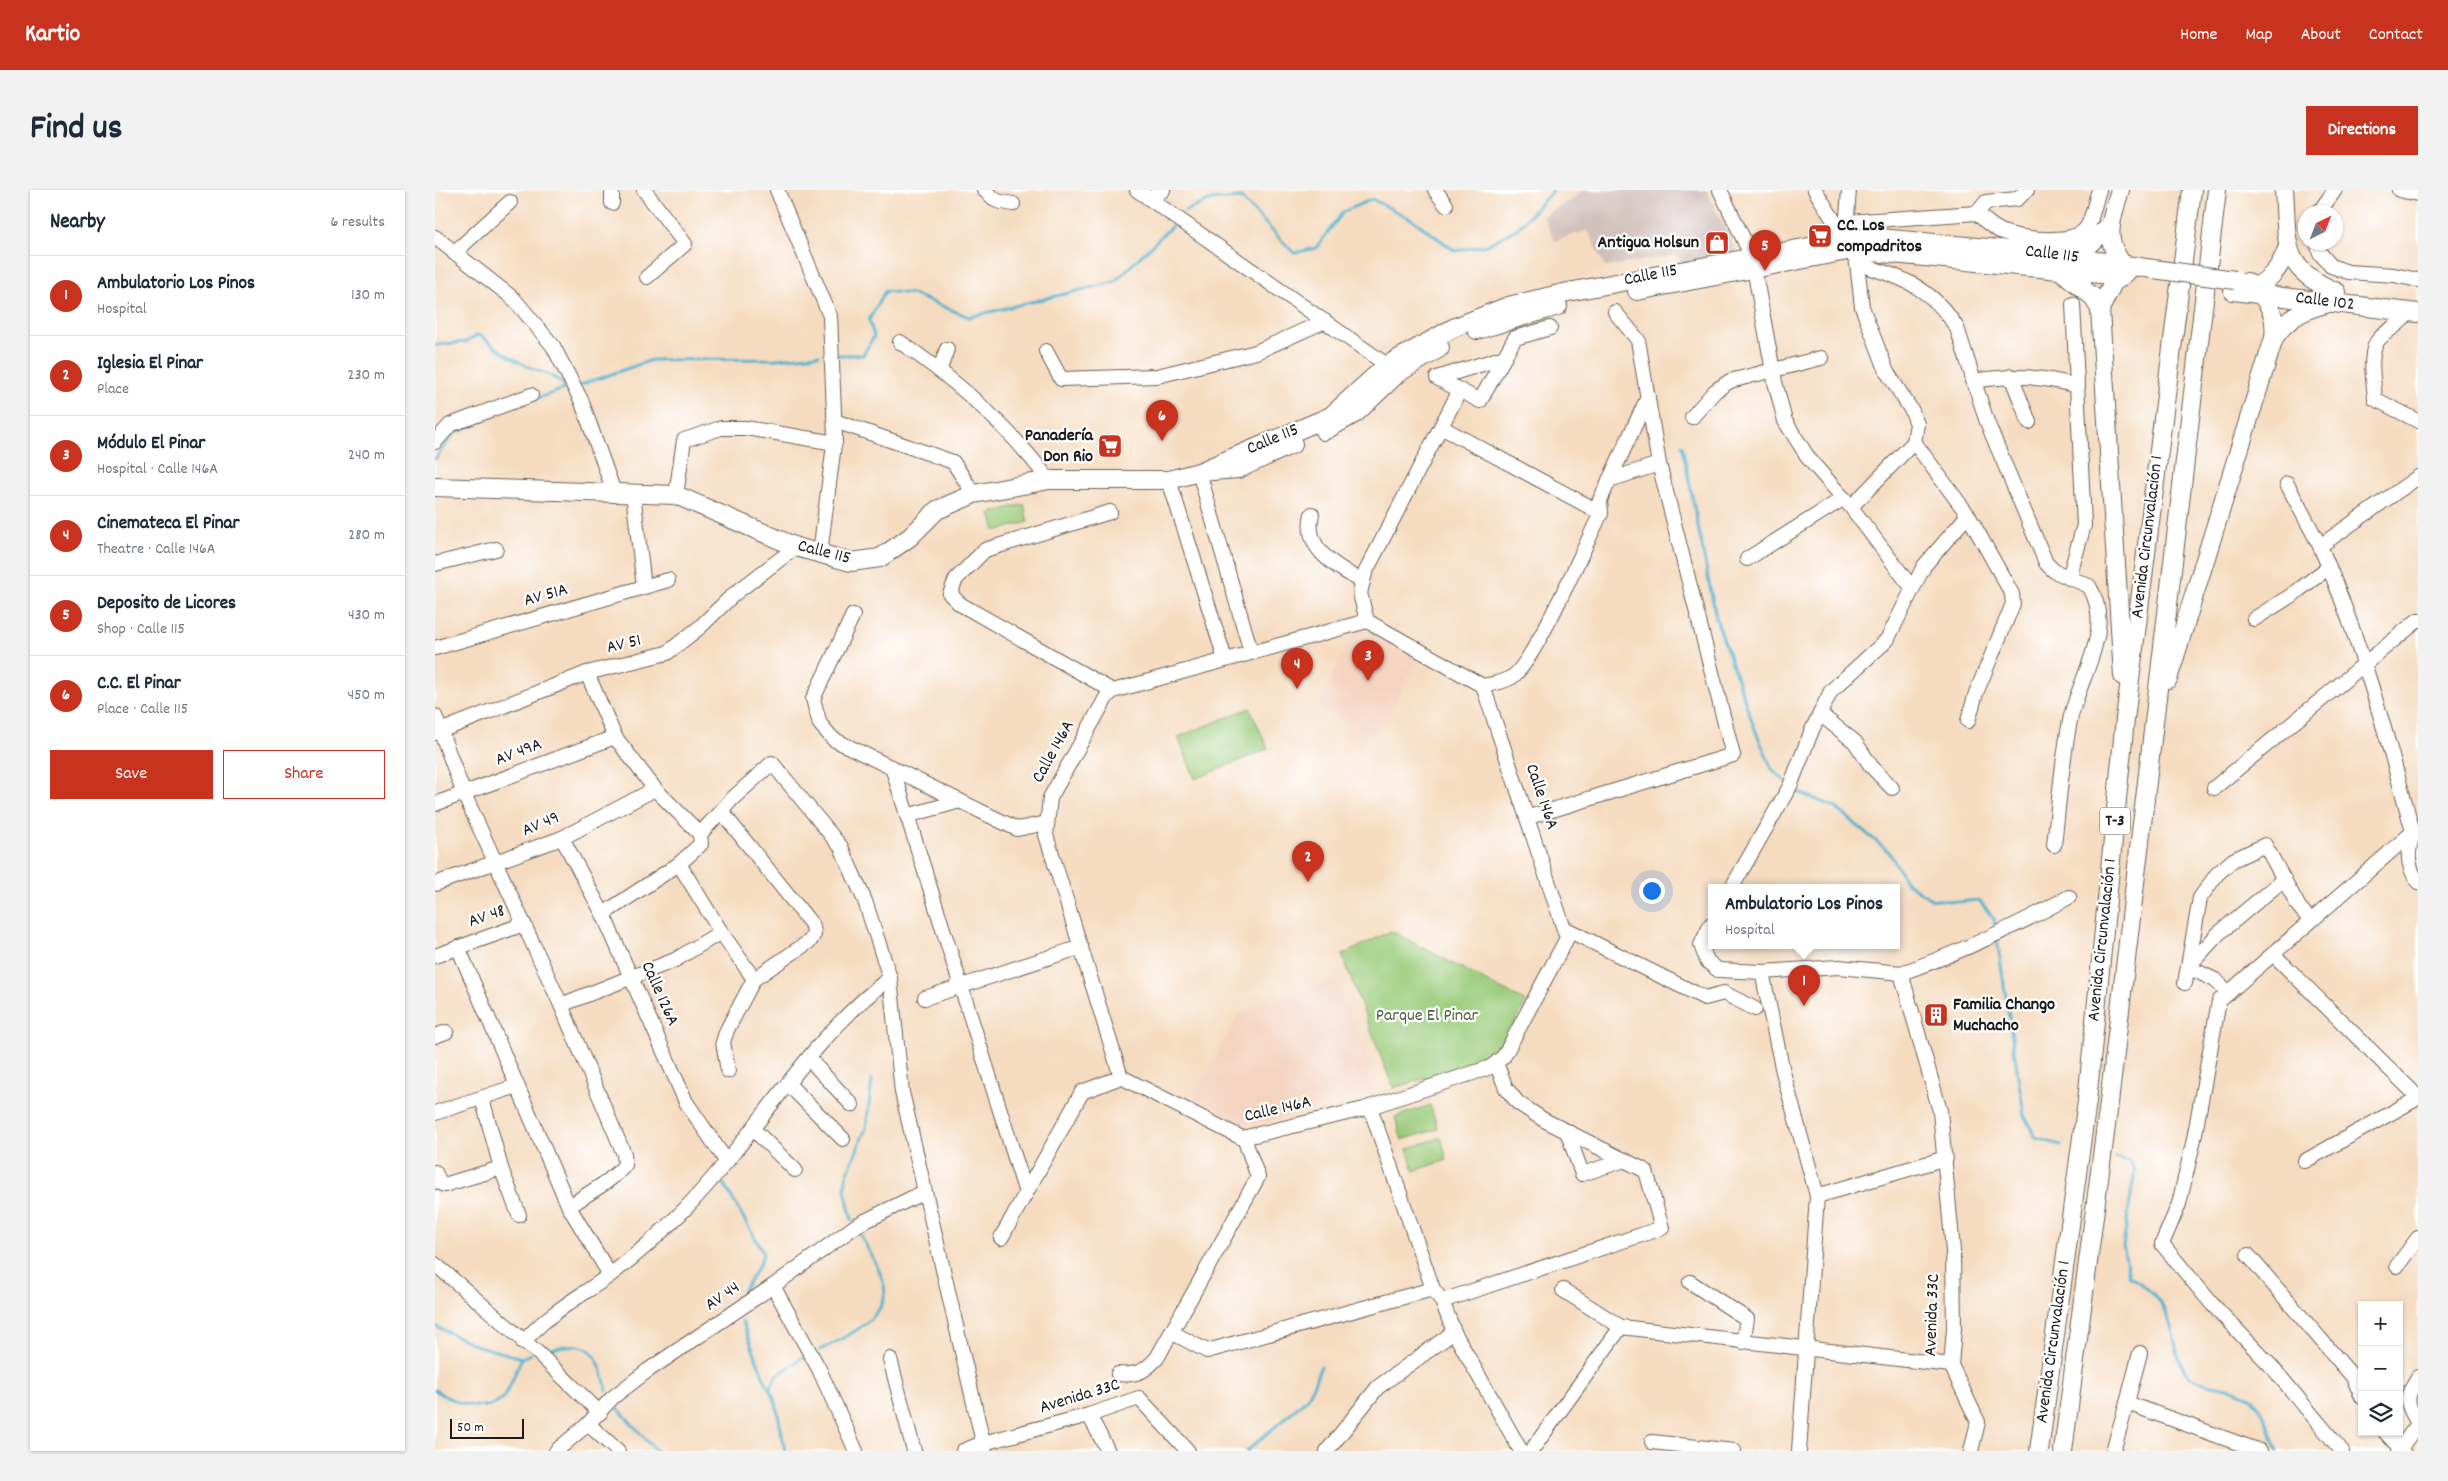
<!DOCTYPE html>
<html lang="en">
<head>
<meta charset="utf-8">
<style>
	body { margin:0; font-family:Dekko,sans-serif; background:#f2f2f3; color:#1f2937 }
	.controls { position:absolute; right:15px; bottom:15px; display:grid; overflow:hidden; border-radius:0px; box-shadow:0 1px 4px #0004 }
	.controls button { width:45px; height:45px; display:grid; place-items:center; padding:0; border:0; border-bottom:1px solid #e0e1e3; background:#fff; color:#1f2937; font:25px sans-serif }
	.compass { position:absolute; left:1863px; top:15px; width:45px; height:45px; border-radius:50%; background:#fff; box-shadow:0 1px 4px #0004; rotate:42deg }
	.scale { position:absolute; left:15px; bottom:12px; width:74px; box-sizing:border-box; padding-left:5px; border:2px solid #1c1c1c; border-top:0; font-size:14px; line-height:18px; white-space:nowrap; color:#1c1c1c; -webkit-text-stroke:4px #fff; paint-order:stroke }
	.you { position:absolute; left:1216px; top:700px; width:18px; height:18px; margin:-12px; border:4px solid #fff; border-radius:50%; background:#1a73e8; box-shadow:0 0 0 8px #1a73e833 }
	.badge { display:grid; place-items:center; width:32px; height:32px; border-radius:50%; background:#c8321e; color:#fff; font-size:16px; font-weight:700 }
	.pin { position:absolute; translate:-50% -41px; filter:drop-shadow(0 1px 2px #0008) }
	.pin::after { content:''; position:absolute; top:26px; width:18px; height:15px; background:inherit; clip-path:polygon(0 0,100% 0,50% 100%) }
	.popup { position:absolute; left:1273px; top:694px; width:192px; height:65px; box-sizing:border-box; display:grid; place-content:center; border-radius:0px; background:#fff; filter:drop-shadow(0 1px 4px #0005); font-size:16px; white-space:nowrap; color:#747a83 }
	.popup b { font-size:19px; color:#1f2937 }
	.popup::after { content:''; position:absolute; left:50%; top:100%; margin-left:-10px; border:10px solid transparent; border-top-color:#fff }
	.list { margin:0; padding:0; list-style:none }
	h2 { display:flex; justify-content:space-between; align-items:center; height:65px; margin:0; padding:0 20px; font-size:21px }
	h2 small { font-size:16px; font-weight:400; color:#747a83 }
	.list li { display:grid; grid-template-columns:32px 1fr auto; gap:15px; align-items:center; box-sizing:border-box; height:80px; padding:0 20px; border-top:1px solid #e0e1e3 }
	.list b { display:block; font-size:19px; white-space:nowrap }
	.list p { margin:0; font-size:16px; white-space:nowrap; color:#747a83 }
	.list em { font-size:16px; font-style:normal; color:#747a83 }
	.actions { display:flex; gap:10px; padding:15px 20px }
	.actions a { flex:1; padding:11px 0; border:1px solid #c8321e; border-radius:0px; text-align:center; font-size:18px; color:#c8321e }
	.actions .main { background:#c8321e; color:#fff }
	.icon { flex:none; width:28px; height:28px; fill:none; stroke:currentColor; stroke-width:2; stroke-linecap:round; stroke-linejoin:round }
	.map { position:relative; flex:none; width:1983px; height:1261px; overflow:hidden; border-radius:0px }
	header { display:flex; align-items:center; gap:30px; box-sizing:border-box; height:70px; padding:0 25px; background:#c8321e; color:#fff }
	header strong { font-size:24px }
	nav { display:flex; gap:28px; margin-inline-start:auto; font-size:18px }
	.intro { display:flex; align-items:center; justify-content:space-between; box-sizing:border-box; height:120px; padding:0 30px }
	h1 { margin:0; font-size:35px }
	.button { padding:12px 22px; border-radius:0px; background:#c8321e; color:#fff; font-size:18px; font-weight:700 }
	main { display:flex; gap:30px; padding:0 30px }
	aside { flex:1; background:#fff; border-radius:0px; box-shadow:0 1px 4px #0004 }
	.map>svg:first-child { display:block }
</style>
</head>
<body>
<header>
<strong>Kartio</strong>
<nav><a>Home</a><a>Map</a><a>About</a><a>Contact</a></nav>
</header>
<div class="intro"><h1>Find us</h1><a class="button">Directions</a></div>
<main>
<aside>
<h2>Nearby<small>6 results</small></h2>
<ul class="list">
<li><span class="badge">1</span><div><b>Ambulatorio Los Pinos</b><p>Hospital</p></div><em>130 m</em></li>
<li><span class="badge">2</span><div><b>Iglesia El Pinar</b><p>Place</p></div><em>230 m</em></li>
<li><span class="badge">3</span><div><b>Módulo El Pinar</b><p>Hospital · Calle 146A</p></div><em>240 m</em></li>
<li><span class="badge">4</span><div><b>Cinemateca El Pinar</b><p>Theatre · Calle 146A</p></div><em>280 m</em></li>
<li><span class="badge">5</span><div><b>Deposito de Licores</b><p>Shop · Calle 115</p></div><em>430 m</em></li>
<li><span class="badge">6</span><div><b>C.C. El Pinar</b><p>Place · Calle 115</p></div><em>450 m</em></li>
</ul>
<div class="actions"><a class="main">Save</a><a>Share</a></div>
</aside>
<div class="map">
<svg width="1983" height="1261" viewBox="0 0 1983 1261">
	<rect width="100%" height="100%" fill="#fff"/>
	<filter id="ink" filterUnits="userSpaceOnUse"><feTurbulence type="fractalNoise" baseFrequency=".02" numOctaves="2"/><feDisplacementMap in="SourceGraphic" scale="10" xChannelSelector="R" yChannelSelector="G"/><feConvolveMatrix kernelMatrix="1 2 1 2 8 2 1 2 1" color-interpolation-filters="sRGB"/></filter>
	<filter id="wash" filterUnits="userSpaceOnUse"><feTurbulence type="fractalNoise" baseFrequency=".0096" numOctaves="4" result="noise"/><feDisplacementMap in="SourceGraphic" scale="20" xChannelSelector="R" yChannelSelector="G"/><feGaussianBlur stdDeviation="1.12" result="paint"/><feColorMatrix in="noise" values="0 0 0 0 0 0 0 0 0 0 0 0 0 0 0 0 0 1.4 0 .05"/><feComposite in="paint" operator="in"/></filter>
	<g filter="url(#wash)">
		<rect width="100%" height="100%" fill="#f5dbbf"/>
		<g fill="#f4d3c0">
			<polygon points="931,436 985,465 942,547 882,516 920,440"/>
			<polygon points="901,789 943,893 938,895 940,900 809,939 757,911 804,823"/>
		</g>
		<polygon fill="#d0c0bc" points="1148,0 1271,0 1302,63 1247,73 1242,65 1170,77 1153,40 1120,51 1108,26 1140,8"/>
		<g fill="#9bcc7c" stroke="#5c744c">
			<polygon points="589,314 593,332 560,341 555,323"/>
			<polygon points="815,518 833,559 760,589 743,547"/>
			<polygon points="956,741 1091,812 1064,861 1055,869 958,898 907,765"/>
			<polygon points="995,915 1003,939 967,950 960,927"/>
			<polygon points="1006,947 1012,970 979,981 972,959"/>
		</g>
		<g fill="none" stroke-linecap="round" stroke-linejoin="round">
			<g stroke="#4fb1ce" stroke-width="3">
				<polyline points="750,21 776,10 806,8 859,63 881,58 908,22 937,9 978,30 1020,61 1052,55 1083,38 1118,0"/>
				<path d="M0,155l31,-3 12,-7c9,3 11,9 19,13 9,7 20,13 30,18 15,7 29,9 40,22l-32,11"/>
				<polyline points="402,165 428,165 439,146 434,130 450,101 477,104 534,127 679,92 738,35"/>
				<polyline points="145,195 217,170 341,169 384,165"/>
				<polyline points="1247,255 1281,428 1319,537 1337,579 1351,592"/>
				<polyline points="0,269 19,243 53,228"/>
				<polyline points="1358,598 1362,602 1400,617 1454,662 1472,693 1496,709 1523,712 1544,710 1559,729 1561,741"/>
				<polyline points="1562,749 1589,925 1601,948 1626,955"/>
				<path d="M1680,967l14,4 6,9 -12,76 6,30c28,17 37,29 45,62 2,9 4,21 9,29 13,24 44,15 64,28 17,10 24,39 31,56"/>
				<polyline points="289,994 328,1062 326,1072 303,1109"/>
				<polyline points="417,1030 410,1000 411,987 431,938 437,890"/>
				<polyline points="307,1131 329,1188 341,1213 350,1261"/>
				<polyline points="0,1136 40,1155 87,1168"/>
				<path d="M116,1159c42,-10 46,4 56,41"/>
				<path d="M385,1160c22,-11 71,-33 64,-64 -3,-17 -16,-36 -24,-52"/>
				<path d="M0,1200c16,11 48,25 66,10 8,-6 15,-32 21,-42l9,-4"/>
				<polyline points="335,1200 341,1186 370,1166"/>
				<polyline points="182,1217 221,1261"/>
				<polyline points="812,1261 873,1208 886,1176"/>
			</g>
		</g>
	</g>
	<g filter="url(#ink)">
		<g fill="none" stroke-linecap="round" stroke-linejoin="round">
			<defs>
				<g id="minor">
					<polyline points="209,0 250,54 212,87"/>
					<polyline points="342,0 395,126 400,247 385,363"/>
					<polyline points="549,0 562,11 578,14"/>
					<polyline points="702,0 959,180"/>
					<polyline points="1000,0 1011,15"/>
					<polyline points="1285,0 1317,67 1340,192 1350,231 1374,269 1416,317 1477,398"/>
					<polyline points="1380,0 1417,60 1422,73 1427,117 1452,182 1477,221 1482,234 1479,252 1416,317"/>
					<polyline points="1964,0 1983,4"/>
					<polyline points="715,9 728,0"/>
					<polyline points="177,13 177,0"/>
					<polyline points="1884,22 1900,0"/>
					<path d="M1542,23c9,9 19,18 32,21 18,5 67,11 78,-7 6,-10 8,-26 12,-37"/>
					<polyline points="1412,32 1542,23 1551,12 1582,9 1592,0"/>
					<polyline points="1411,39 1414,0"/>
					<polyline points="0,47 79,109 118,156 146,210 179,302"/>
					<polyline points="1882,52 1885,63 1896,76 1913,82 1959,85 1983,90"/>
					<polyline points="19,63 75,12"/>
					<path d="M1422,73c45,15 74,23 100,65l30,94 59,141 8,8 35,15c26,42 -8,88 -18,130 -9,42 -12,86 -17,129"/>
					<path d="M1974,122c-8,12 -19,16 -29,26 -13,12 -6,44 -5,61l43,22"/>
					<path d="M465,152c56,38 108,84 149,138"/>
					<polyline points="611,161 626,189 722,186 821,162 890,131"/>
					<polyline points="1070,167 1002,188 1045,211 1080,148 1115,138"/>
					<polyline points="505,179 512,159"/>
					<polyline points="1576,186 1594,232"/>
					<path d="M1537,191c42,-6 65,-6 106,5"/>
					<polyline points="1257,227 1280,201 1295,191 1386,168"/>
					<polyline points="400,231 518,272 539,304"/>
					<polyline points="1006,237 1166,323"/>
					<polyline points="0,252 15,235 96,205"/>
					<polyline points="1479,252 1533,325 1577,404 1578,414 1541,503 1533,531"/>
					<polyline points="764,282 816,462"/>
					<polyline points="734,290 790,469"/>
					<polyline points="1174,290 1224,274"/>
					<polyline points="1852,294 1885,356"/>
					<polyline points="198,303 209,397"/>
					<polyline points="241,305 249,250 286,238 311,238 400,253"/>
					<polyline points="675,322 550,360 521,389 515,404 525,414 678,501"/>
					<path d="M877,324c-9,36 24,52 51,68"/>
					<polyline points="1312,369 1409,308"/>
					<polyline points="0,374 61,359"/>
					<polyline points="1634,388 1649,335 1638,114"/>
					<polyline points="418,425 378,509 385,534 398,549 582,639 612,633"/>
					<polyline points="1819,429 1857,405 1894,377"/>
					<polygon points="932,431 1048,496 1132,748 1069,866 1056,877 929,919 807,948 686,887 611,645 615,608 672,506 678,501"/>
					<polyline points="932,431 925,403 930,383 1025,200"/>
					<polyline points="0,458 233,390"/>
					<polyline points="152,483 180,547 220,599 265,644"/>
					<path d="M1048,496c10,-2 21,-4 29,-9 22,-14 74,-134 89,-164l-1,-13 48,-103"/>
					<polyline points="1385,524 1420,552 1436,576 1457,598"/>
					<path d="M0,526l29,78 97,211 63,149 1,11c-16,19 -37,27 -56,42"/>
					<polyline points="0,543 152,483 232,463 265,437 298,405 361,357"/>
					<polyline points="457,577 591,1003"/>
					<polyline points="1779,598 1983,430"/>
					<polyline points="0,614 180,547"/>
					<polyline points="286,621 378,736 379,744 375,751 319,789 292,840 288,852 293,881"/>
					<polyline points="472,626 525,611"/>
					<polyline points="1094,627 1298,565 1224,274 1203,150 1180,122"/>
					<path d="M1979,642c-7,19 -8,33 4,50"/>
					<polyline points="127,648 168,724 251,912 292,972"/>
					<polyline points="244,674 286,742 319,789"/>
					<polyline points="0,694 127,648 220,599"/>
					<polyline points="1297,697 1355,596 1377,540 1396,501 1452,450 1489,376 1533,325"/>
					<polyline points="168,724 244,674 266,654 265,644 298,608 337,573 406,657 430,711 455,788 467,902 550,1261"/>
					<polyline points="1276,734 1266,755 1272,771 1283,780 1327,782 1404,777 1466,783"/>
					<polyline points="1129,738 1270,808 1289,803 1320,819"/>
					<polyline points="23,757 134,1017 175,1085"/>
					<polyline points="1838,764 1983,907"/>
					<polyline points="0,766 89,734"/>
					<polyline points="1327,782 1348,882 1382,1006 1364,1261"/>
					<polyline points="1750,793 1765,708 1782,684 1798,670 1830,655 1864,717 1876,731"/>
					<polyline points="1794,803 1780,790 1753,777 1783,744 1849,689"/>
					<polyline points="490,808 646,757"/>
					<polyline points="126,815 240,770 286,742"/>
					<polyline points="0,846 11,842"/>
					<polyline points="374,869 417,915"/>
					<polyline points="353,894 408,949"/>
					<polyline points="47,908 66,978 84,1025"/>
					<polyline points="935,917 998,1099 1007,1111 1019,1142 1086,1261"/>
					<polyline points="0,923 82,896"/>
					<polyline points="318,939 360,980"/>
					<polyline points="1132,941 1147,984 1190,970"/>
					<polyline points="1870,971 1983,908"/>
					<polyline points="0,982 5,993 9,995 66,978"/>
					<polyline points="1382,1006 1511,968"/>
					<polyline points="566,1048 647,902 686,887"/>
					<polyline points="1813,1065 1918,1187 1927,1207"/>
					<polyline points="0,1074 103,1163 165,1223"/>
					<polyline points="1962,1076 1983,1048"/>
					<polyline points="1255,1092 1312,1129 1308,1152"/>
					<polyline points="338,1096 384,1179 421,1261"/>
					<polyline points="1128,1100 1186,1137"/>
					<polyline points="1007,1111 1227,1038 1211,981 1109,930 1083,913 1071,898 1061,873"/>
					<polyline points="736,1142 772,1161 998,1099"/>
					<path d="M88,1152c9,-9 18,-19 28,-26 19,-15 40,-27 59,-41 27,-20 51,-42 74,-65 72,-74 123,-170 206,-232"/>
					<polyline points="455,1169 479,1261"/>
					<polyline points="1516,1175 1543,1232 1536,1261"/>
					<path d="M683,1184c19,2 27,-3 39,-16l101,-181 -14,-39"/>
					<path d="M1983,1187c-13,21 -13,25 0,46"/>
					<polyline points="1692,1213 1705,1163"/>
					<polyline points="654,1225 673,1261"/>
					<polyline points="153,1234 183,1261"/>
					<polyline points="1950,1242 1968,1261"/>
					<polyline points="1217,1252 1299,1261"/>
					<polyline points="121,1261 153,1234 177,1208 212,1181 338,1096 422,1035 489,1002"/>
					<polyline points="528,1261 548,1253 654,1225 704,1208 753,1261"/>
					<polyline points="892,1261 943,1197 1019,1142"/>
					<path d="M1096,1261l90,-124 330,38 3,-36 -1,-78 -13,-140 -39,-138c59,-20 113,-46 168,-76"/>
					<polyline points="1678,1261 1692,1213 1825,1261"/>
					<path d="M1907,1261l-70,-84 -60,-63 -50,-60 17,-40 15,-65 25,-138 194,-169c-26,-96 -53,-194 -93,-286l98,-69"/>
					<polyline points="1963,1261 1983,1234"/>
				</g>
				<g id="major">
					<path d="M1685,0c-10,34 -18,51 7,80"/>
					<path d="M1849,0c4,54 -4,79 53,102"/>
					<polyline points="1626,63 1653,55 1674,36"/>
					<polyline points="1625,80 1657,106 1665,119 1688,486"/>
					<polyline points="1202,101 1417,60 1686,86"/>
					<polyline points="1798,101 1983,123"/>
					<path d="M1810,102c24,-10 35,-22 43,-46"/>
					<polyline points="1665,119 1678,93 1692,82"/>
					<polyline points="1042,140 1123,116"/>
					<path d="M1839,148c12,-19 29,-29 52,-34"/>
					<polyline points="889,241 921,223 963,183 1005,158"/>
					<polyline points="777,281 803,279 858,254"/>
					<polyline points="0,297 241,305 361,357 416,372 445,368 475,347 502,320 539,304 614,290 734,290 764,282 896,226 952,175 1018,138 1073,116 1133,102 1411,50 1434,47 1607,63 1711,78"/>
					<path d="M1733,489l106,-341c3,-26 -7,-40 -27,-56"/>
					<polyline points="1604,1261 1652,911 1690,529 1757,0"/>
					<polyline points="1628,1261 1674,913 1782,0"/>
				</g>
			</defs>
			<use href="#minor" stroke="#685f55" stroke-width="16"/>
			<use href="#major" stroke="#685f55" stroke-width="20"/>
			<use href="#minor" stroke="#fff" stroke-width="14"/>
			<use href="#major" stroke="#fff" stroke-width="18"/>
			<defs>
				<polyline id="major-bridge" points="1711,78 1800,90"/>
			</defs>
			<use href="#major-bridge" stroke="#685f55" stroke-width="20" stroke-linecap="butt"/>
			<use href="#major-bridge" stroke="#fff" stroke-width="18"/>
		</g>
	</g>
	<defs>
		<symbol id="supermarket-square" viewBox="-11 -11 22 22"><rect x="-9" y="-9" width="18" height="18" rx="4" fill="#c8321e" stroke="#fff"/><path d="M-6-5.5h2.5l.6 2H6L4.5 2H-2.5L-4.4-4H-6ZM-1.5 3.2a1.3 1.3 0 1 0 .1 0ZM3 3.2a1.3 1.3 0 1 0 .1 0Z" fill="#fff"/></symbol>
		<symbol id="shop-square" viewBox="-11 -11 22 22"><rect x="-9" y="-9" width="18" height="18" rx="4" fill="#c8321e" stroke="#fff"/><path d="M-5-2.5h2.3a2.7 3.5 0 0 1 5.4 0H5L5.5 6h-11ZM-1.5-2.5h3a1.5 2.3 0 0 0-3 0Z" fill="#fff"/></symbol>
		<symbol id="building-square" viewBox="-11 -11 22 22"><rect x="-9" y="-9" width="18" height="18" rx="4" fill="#c8321e" stroke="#fff"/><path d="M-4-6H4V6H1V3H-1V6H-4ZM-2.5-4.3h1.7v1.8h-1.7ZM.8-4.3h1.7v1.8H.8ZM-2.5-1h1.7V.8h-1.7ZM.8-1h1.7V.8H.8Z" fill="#fff"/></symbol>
	</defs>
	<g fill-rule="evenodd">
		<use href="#supermarket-square" x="1371" y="32" width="28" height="28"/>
		<use href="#shop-square" x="1268" y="39" width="28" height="28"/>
		<use href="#supermarket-square" x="661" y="242" width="28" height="28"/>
		<use href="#building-square" x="1487" y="811" width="28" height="28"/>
	</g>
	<g text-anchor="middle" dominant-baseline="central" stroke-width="4.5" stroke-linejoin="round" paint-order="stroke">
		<rect fill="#fff" stroke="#606060" stroke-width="1" x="1665" y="617.5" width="30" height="27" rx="4"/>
		<g font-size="16" font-weight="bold" fill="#1c1c1c">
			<text x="1680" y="631">T-3</text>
		</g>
		<g font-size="18" font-weight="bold" fill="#1c1c1c" stroke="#fff" text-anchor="start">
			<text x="1402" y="36">CC. Los<tspan x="1402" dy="21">compadritos</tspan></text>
			<text x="1264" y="53" text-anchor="end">Antigua Holsun</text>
			<text x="658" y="246" text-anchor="end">Panadería<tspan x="658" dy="21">Don Rio</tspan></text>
			<text x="1518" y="815">Familia Chango<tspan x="1518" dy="21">Muchacho</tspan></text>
		</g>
		<g font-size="18" fill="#1c1c1c" stroke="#fff">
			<text transform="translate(1617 65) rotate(7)">Calle 115</text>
			<text transform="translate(1216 86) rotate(-11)">Calle 115</text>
			<text transform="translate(1890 112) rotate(7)">Calle 102</text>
			<text transform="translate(838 250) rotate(-23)">Calle 115</text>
			<text transform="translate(1713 347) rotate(-83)">Avenida Circunvalación 1</text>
			<text transform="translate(389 363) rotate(14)">Calle 115</text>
			<text transform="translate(111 406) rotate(-16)">AV 51A</text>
			<text transform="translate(189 455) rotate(-14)">AV 51</text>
			<text transform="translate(619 562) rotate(-61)">Calle 146A</text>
			<text transform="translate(84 563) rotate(-21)">AV 49A</text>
			<text transform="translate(1106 607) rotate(71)">Calle 146A</text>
			<text transform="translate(106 635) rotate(-23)">AV 49</text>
			<text transform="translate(52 727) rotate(-19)">AV 48</text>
			<text transform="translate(1668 750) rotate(-84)">Avenida Circunvalación 1</text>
			<text transform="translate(224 804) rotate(66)">Calle 126A</text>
			<text transform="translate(843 920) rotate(-13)">Calle 146A</text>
			<text transform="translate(288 1107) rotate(-34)">AV 44</text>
			<text transform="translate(1498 1125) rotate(-88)">Avenida 33C</text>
			<text transform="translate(1619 1152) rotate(-82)">Avenida Circunvalación 1</text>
			<text transform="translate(645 1207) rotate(-17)">Avenida 33C</text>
		</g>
		<g font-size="18" fill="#4f6242" stroke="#fff">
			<text x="992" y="826">Parque El Pinar</text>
		</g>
	</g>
</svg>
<div class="controls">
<button>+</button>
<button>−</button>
<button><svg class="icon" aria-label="layers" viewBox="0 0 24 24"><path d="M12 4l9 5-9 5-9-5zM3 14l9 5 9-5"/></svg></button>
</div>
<svg class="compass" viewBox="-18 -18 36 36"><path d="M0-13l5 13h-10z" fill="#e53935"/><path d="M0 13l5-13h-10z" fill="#747a83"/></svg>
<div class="scale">50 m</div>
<div class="you"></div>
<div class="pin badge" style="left:1369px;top:816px">1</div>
<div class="popup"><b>Ambulatorio Los Pinos</b>Hospital</div>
<div class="pin badge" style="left:873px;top:692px">2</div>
<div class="pin badge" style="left:933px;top:491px">3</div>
<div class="pin badge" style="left:862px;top:499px">4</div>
<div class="pin badge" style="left:1330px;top:81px">5</div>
<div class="pin badge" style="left:727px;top:251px">6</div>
</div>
</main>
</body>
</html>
